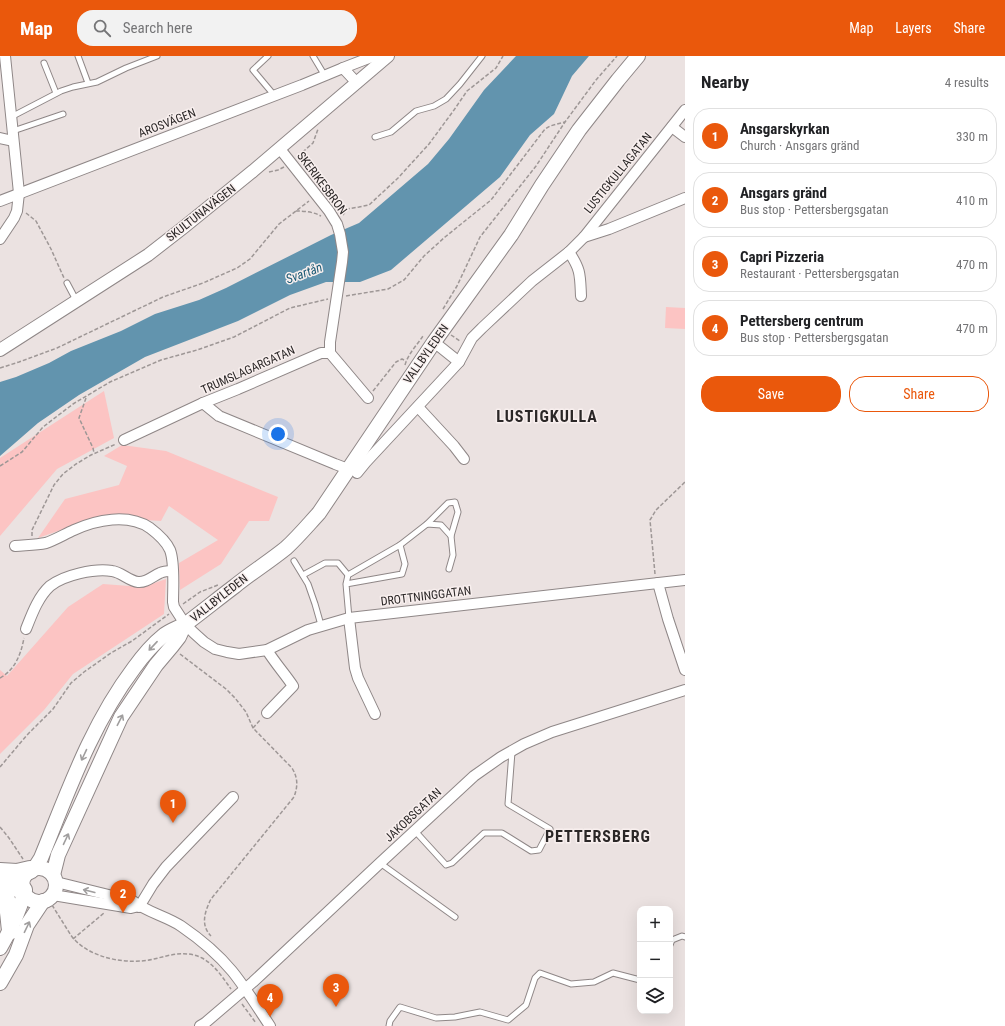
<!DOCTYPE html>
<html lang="en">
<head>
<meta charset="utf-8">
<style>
	body { margin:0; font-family:"Roboto Condensed",sans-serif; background:#f2f2f2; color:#202124 }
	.controls { position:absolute; right:12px; bottom:12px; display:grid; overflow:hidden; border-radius:8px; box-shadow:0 4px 16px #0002 }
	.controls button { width:36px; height:36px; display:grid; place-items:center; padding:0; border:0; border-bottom:1px solid #e0e0e0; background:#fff; color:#202124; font:20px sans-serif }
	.you { position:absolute; left:278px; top:378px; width:14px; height:14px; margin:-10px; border:3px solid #fff; border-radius:50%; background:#1a73e8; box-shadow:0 0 0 6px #1a73e833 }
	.badge { display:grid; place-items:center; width:26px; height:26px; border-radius:50%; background:#ea580c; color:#fff; font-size:13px; font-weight:700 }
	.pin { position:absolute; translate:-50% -33px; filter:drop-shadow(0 1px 2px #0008) }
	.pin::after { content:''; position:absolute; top:21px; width:14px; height:12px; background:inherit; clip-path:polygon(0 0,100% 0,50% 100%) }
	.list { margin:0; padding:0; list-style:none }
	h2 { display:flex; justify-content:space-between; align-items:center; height:52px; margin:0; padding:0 16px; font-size:17px }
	h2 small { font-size:13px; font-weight:400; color:#757577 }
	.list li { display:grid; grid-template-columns:26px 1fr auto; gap:12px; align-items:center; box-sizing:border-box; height:56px; margin:0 8px 8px; padding:0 8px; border:1px solid #e0e0e0; border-radius:16px }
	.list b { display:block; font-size:15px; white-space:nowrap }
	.list p { margin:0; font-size:13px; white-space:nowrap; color:#757577 }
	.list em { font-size:13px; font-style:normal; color:#757577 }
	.actions { display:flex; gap:8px; padding:12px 16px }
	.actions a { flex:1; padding:9px 0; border:1px solid #ea580c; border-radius:16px; text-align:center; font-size:14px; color:#ea580c }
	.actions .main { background:#ea580c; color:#fff }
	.icon { flex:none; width:22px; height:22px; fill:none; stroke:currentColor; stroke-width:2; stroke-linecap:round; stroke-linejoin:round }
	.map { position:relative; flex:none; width:685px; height:970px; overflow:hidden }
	header { display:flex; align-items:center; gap:24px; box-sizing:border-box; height:56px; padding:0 20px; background:#ea580c; color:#fff }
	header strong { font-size:19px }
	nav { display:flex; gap:22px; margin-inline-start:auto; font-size:14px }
	.search { width:280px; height:36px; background:#f2f2f2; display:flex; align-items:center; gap:10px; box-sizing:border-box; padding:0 14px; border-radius:16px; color:#757577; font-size:15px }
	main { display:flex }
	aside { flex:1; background:#fff }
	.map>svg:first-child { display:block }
</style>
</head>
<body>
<header>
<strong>Map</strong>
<div class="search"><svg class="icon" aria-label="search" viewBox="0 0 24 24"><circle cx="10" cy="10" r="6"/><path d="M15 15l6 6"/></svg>Search here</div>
<nav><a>Map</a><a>Layers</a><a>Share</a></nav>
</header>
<main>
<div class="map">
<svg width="685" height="970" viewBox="0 0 685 970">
	<rect width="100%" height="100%" fill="#ebe2e1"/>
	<g fill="#fcc4c3">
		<polygon points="666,251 685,252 685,273 665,272"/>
		<polygon points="104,335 114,382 57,413 0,480 0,402"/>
		<polygon points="122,389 166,395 278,441 269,465 249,465 221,508 180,534 179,507 218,484 169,450 161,465 98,461 38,482 65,443 119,429 127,410 104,400"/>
		<polygon points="166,523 164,558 73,618 44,654 0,698 0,614 7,620 68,551 103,528 143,531"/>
	</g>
	<polygon fill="#6294ae" points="516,0 589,0 572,20 554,58 530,79 500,121 391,214 360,226 326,226 290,239 238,265 145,301 79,339 38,367 0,400 0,326 16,321 49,307 71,295 121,275 155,258 199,244 226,232 331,179 359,167 428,108 449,83 484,34"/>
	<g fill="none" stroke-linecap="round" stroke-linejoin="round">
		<defs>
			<g id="service">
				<polyline points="78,0 88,27"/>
				<polyline points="268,0 253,14 274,39"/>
				<polyline points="313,0 325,20"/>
				<polyline points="44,7 56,37"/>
				<polyline points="11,61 61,35 73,31 97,26 126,12 157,0"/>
				<polyline points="13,75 63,58"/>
				<polyline points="375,81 391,76 416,55 434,50 446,43 460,28 482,0"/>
				<polyline points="67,227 76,244"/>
				<polyline points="427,468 448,447 455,446 458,456 451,480"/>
				<polyline points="400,489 427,468 441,469 451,480 453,499 449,513"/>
				<polyline points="294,505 308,528 315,548 321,569"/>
				<polyline points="303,519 325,507 338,507 348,519"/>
				<polyline points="346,528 348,519 400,489 405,508 402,518 346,528 349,562"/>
				<polyline points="415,775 446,809 452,807 484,777 502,777 531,795 539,794 550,773 508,748 512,696"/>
				<polyline points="380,807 455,861"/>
				<polyline points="670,889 672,884 682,880 685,881"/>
				<polyline points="389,970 390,965 400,951 436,962 455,961 480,956 508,964 526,949 535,922 540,917 571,928 594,926 613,917 640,924"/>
			</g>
			<g id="minor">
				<polyline points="343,12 374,0"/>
				<polyline points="672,71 685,81"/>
				<polyline points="0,82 13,85"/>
				<polyline points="280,93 329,155 337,168 340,178 343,196 342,206 330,286 330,297"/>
				<polyline points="0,145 302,29 343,12 357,27"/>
				<polyline points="584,181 609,173 685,142"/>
				<polyline points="0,183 14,162 17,155 19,137 5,0"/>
				<path d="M569,196c12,18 11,23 12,44"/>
				<polyline points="434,286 459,306"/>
				<polyline points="203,347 219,360 335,408 348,413"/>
				<polyline points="418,351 454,390 464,403"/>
				<polyline points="124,384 203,347 238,333 321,297 330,297 368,342"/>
				<polyline points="357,417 366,406 459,306 472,282 482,272 532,225 569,196 584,181 685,54"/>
				<path d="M15,490c10,-1 21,-1 31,-3 9,-3 19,-9 28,-13 22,-10 54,-17 76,-2 8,6 16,13 20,22 5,13 3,38 3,52l1,5 11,17 9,9 10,9 11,7 12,3 12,2 28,-4 41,-20 41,-12 336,-38"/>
				<polyline points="658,527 668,563 685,614"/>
				<polyline points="349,562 355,612 358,622 375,658"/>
				<path d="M26,573c6,-15 12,-32 24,-43 14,-11 45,-18 62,-15 9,1 17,10 26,11 8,1 15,-6 22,-9 4,-2 9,-2 12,-2"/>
				<path d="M267,657l26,-27c-8,-12 -18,-23 -26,-36"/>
				<path d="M56,826l77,19c13,11 33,15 48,25 19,13 36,27 51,45 13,16 26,37 38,55"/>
				<polyline points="53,839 131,852 135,851"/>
				<polyline points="139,851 153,828 166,811 233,741"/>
				<polyline points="200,970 205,967 253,926 380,807 474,720 501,701 524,688 552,676 685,634"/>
			</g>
			<polyline id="tertiary" points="0,294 148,199 184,171 253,115 388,0"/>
			<g id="secondary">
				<circle cx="39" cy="829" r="17"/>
				<path d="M34,813l7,-11c27,-66 50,-133 93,-190 8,-11 19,-24 29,-32 7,-6 16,-8 24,-13 16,-12 32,-25 48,-37 16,-13 35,-25 51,-38 12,-11 22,-23 33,-35l115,-171 77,-107 31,-50 37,-55 39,-50 20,-24"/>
				<polyline points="53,819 58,799 121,661 156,609 172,590 179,581 185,568"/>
				<path d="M0,892c10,-17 19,-35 24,-55"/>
				<polyline points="0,927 16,899 27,869 43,845"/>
			</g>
			<g id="motorway">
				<polyline points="0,816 17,817 30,814"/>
				<polyline points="0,826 5,827 23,834"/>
				<path d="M0,835c10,9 9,26 11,39"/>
			</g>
		</defs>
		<use href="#service" stroke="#8f8787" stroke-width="7"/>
		<use href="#minor" stroke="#8f8787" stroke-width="12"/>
		<use href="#tertiary" stroke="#8f8787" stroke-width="14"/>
		<use href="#secondary" stroke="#8f8787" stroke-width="16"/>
		<use href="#motorway" stroke="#8f8787" stroke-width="20"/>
		<g stroke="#9e9796" stroke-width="1.5" stroke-dasharray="4 2" stroke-linecap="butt">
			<polyline points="298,100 313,87 318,73"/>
			<polyline points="269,116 278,114 284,111"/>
			<path d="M296,155c8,0 18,1 25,5"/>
			<polyline points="26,157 36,165 51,193 64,222"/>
			<polyline points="343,159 347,153 359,151 369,149 398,122 429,88 454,54 467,35 496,12 503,0"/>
			<polyline points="346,240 388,233 404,224 424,200 445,181 491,144 545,73 550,70 565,66"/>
			<polyline points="443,253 457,230 480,181 536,110 565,66 596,24 617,0"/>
			<polyline points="451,279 460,285"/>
			<path d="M405,309c3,-11 12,-20 18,-29"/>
			<polyline points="0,312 19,306 57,292 163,241 203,227 237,212 250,203 279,168 309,145"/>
			<polyline points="373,335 396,306 402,303 406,305"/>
			<polyline points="86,342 79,362 93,392 94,397"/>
			<polyline points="0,410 22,396 43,371 73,348 110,326 161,304 197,294 234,281 290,252 328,243"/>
			<polyline points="32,480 32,474 54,429 63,418 76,408 91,399 116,388"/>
			<polyline points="655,518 650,464 656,454 685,426"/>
			<polyline points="183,548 200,536 218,529"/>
			<path d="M180,598l46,35 9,9 11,14 7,16 39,40c6,10 6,18 2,29l-83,102c-6,12 -11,26 0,37"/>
			<path d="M0,622c15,-8 21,-24 24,-40"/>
			<polyline points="253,672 261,663"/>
			<polyline points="0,711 27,679 53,653 71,627 77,622 84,616 111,597 132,585 169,558"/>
			<polyline points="0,771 9,782 23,803"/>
			<path d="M52,849c5,8 10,16 15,24 2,3 4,7 7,10 18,20 55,26 80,20 16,-4 32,-9 48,-1 13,7 21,20 29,31"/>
			<polyline points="73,883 104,857"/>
			<polyline points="242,948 256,967"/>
		</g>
		<use href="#service" stroke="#fff" stroke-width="5"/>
		<use href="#minor" stroke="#fff" stroke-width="10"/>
		<use href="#tertiary" stroke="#fff" stroke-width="12"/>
		<use href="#secondary" stroke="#fff" stroke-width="14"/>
		<use href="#motorway" stroke="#fff" stroke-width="18"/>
	</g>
	<defs><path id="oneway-shaft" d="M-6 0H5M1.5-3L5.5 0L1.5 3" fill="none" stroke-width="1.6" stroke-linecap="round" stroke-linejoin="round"/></defs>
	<g stroke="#a09e9e">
		<use href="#oneway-shaft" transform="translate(153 590) rotate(133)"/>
		<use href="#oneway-shaft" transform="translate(120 664) rotate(-63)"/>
		<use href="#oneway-shaft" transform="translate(84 699) rotate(115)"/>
		<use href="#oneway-shaft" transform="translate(66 783) rotate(-65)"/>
		<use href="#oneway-shaft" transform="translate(89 835) rotate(-166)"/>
		<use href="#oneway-shaft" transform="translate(27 871) rotate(-64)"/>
	</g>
	<g text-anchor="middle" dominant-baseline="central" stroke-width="3" stroke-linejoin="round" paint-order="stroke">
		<g font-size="12" fill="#2b2727" stroke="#f8efee">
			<text transform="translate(167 67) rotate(-21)">AROSVÄGEN</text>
			<text transform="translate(618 117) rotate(-51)">LUSTIGKULLAGATAN</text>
			<text transform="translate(322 127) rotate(53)">SKERIKESBRON</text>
			<text transform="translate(201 157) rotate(-38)">SKULTUNAVÄGEN</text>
			<text transform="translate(426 298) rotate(-55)">VALLBYLEDEN</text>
			<text transform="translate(248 314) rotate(-24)">TRUMSLAGARGATAN</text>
			<text transform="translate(426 540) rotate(-7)">DROTTNINGGATAN</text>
			<text transform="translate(219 542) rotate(-38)">VALLBYLEDEN</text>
			<text transform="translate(413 759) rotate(-43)">JAKOBSGATAN</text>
		</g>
		<g font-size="13" font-style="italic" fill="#195874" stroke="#f8efee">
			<text transform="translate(304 217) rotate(-20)">Svartån</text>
		</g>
		<g font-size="16" font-weight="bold" letter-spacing="1" fill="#2b2727" stroke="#f8efee">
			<text x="547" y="360">LUSTIGKULLA</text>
			<text x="598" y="780">PETTERSBERG</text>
		</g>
	</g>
</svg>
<div class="controls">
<button>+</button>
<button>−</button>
<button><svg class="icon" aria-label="layers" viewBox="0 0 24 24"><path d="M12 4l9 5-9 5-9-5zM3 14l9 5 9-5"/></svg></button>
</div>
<div class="you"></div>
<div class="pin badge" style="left:173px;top:767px">1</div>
<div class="pin badge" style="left:123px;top:857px">2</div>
<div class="pin badge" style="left:336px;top:951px">3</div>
<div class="pin badge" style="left:270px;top:961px">4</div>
</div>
<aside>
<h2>Nearby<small>4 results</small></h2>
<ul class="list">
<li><span class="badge">1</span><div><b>Ansgarskyrkan</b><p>Church · Ansgars gränd</p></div><em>330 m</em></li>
<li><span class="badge">2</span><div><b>Ansgars gränd</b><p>Bus stop · Pettersbergsgatan</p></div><em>410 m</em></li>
<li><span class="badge">3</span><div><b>Capri Pizzeria</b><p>Restaurant · Pettersbergsgatan</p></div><em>470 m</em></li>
<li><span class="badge">4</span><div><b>Pettersberg centrum</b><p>Bus stop · Pettersbergsgatan</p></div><em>470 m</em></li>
</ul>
<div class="actions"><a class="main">Save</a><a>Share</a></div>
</aside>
</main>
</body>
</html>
